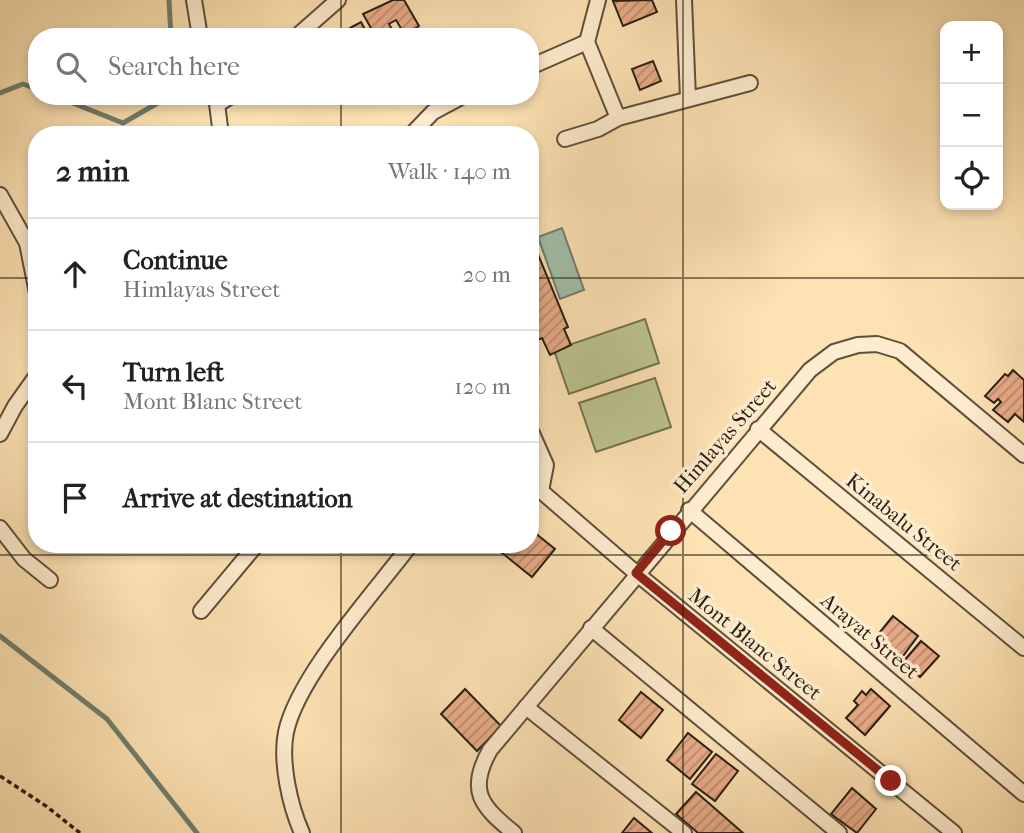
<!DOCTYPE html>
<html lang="en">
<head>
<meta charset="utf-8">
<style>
	body { margin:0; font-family:"IM FELL French Canon",serif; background:#f6f6f6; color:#222 }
	.controls { position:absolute; right:21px; top:21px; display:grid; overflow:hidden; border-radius:14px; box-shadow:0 4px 10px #0003 }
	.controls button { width:63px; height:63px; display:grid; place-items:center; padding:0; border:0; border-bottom:2px solid #e0e0e0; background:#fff; color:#222; font:35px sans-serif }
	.stop { position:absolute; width:21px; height:21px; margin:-16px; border:5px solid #8f2418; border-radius:50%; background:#fff }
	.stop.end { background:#8f2418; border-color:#fff; box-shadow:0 2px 7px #0008 }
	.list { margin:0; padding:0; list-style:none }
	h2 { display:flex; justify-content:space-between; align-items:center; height:91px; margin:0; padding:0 28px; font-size:30px }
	h2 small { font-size:23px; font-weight:400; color:#767676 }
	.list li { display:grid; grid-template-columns:46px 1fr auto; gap:21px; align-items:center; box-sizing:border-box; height:112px; padding:0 28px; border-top:2px solid #e0e0e0 }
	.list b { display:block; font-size:26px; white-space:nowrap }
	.list p { margin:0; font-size:23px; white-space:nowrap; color:#767676 }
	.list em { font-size:23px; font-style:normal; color:#767676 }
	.icon { flex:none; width:38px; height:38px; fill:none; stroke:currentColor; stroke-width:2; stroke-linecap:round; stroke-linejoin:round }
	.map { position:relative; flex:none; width:1024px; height:833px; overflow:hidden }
	.search { position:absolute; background:#fff; box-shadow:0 4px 10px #0003; left:28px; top:28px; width:511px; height:77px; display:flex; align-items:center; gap:18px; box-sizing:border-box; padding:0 24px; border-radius:28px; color:#767676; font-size:26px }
	.panel { position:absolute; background:#fff; box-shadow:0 4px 10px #0003; left:28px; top:126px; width:511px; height:427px; border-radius:28px }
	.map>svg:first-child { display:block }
</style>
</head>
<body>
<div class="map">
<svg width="1024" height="833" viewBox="0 0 1024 833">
	<defs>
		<pattern id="building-hatch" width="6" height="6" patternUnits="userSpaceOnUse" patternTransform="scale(1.75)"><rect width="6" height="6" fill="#e9ac88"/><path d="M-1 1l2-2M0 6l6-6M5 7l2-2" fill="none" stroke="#bd8b6e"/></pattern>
	</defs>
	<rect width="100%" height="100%" fill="#fde2b3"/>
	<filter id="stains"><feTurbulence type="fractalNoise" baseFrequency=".00286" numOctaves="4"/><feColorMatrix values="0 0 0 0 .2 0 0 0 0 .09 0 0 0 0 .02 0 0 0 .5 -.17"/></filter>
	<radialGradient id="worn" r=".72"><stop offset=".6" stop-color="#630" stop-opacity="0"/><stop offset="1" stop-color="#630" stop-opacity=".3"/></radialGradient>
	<g fill="#bcc48f" stroke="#727250" stroke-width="2">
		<polygon points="645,319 659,363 569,394 554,350"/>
		<polygon points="655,378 671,427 596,452 579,403"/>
	</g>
	<polygon fill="#a0beaa" stroke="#707e6d" stroke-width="2" points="562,228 584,290 560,299 538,237"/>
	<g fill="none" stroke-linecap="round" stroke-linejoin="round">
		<g stroke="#707e6d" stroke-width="5">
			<polyline points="169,0 171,37"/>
			<polyline points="0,93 23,84 37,89"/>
			<polyline points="55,96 123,123 170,96"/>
			<polyline points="0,636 107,719 197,833"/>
		</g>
	</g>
	<g fill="url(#building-hatch)" stroke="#291f12" stroke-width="2">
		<polygon points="393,0 404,0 419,26 405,35 396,20 389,24 396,37 376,37 363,14"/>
		<polygon points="652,0 657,12 623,26 613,1"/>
		<polygon points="361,22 369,37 355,37 350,28"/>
		<polygon points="653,61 661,81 640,90 632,69"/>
		<polygon points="530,235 568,327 564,329 571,345 550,355 542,338 530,343"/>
		<polygon points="1013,370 1024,380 1024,422 1015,414 1008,422 993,410 1001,402 998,399 994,403 985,396 1005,374 1008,376"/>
		<polygon points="530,529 555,549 532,577 491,544 530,544"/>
		<polygon points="893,616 918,636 897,664 871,643"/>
		<polygon points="921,641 939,656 920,677 903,662"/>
		<polygon points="465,689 501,726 477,751 441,714"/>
		<polygon points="871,689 890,706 865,735 846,718 858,705 854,701 862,691 866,695"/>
		<polygon points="641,692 663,710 641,738 619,720"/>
		<polygon points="688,733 712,752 690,779 667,760"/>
		<polygon points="716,754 738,771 715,801 692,784"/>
		<polygon points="852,788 876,809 857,833 831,814"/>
		<polygon points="696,792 743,833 698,833 676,814"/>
		<polygon points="634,818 652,833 622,833"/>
	</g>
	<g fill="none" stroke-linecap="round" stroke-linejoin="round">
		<defs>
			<g id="street">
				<polyline points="194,0 200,37"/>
				<polyline points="598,0 587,42 618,118"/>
				<polyline points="684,0 688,98"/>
				<polyline points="296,37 338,0"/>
				<polyline points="530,67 587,42"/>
				<polyline points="216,96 221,135"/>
				<polyline points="218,104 231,96"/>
				<polyline points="411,135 433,112 463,96"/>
				<polyline points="565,139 598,129 618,118 750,83"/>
				<polyline points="0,195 27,243 37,293"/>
				<polyline points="530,429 546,465 541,491"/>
				<polyline points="758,429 1024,648"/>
				<polyline points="0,434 15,406 37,375"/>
				<polyline points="530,487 541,491 636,573 954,833"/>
				<polyline points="689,510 1024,794"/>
				<polyline points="0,528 24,559 50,580"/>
				<polyline points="201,611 257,544"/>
				<polyline points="591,628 839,833"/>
				<polyline points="526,707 684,833"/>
				<path d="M302,833c-12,-27 -22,-71 -16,-101 12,-56 88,-139 125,-188"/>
				<path d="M514,833c-33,-27 -47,-42 -24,-83l320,-380 24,-18 24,-7 19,-1 23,7 124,104"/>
			</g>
		</defs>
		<use href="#street" stroke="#5e503a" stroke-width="18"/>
		<polyline stroke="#291f12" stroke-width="3.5" stroke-dasharray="5 3.5" stroke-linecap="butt" points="0,776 46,806 80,833"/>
		<use href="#street" stroke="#feecce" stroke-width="14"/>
	</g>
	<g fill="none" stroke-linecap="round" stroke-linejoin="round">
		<polyline stroke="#8f2418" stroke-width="9" points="671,531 636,573 891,781"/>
	</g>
	<path fill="none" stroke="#291f12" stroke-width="2" stroke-opacity="0.55" d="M341,0v37M683,0v833M341,96v39M0,278h37M530,278h494M341,544v289M0,555h1024"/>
	<g text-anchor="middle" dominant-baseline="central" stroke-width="7" stroke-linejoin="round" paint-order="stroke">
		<g font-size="21" fill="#291f12" stroke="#feecce">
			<text transform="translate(725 436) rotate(-49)">Himlayas Street</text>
			<text transform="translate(904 522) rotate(39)">Kinabalu Street</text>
			<text transform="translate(870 636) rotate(40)">Arayat Street</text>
			<text transform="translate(755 644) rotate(39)">Mont Blanc Street</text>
		</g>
	</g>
	<rect width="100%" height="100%" filter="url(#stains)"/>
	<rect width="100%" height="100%" fill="url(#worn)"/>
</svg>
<div class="controls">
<button>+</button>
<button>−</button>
<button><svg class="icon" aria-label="locate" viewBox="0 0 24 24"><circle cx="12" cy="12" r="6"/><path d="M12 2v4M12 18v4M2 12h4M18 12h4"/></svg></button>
</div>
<div class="stop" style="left:671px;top:531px"></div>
<div class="stop end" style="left:891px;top:781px"></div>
<div class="search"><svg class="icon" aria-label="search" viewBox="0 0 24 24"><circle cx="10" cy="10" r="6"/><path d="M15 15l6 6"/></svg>Search here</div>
<section class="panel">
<h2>2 min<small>Walk · 140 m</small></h2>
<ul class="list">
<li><svg class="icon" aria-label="ahead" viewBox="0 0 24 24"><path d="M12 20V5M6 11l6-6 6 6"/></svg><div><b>Continue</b><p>Himlayas Street</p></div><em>20 m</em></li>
<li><svg class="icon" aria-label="left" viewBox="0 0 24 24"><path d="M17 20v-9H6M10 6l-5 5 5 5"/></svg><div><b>Turn left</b><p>Mont Blanc Street</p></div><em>120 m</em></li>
<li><svg class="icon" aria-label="arrive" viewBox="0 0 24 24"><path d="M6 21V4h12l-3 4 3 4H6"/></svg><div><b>Arrive at destination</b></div></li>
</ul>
</section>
</div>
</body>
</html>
